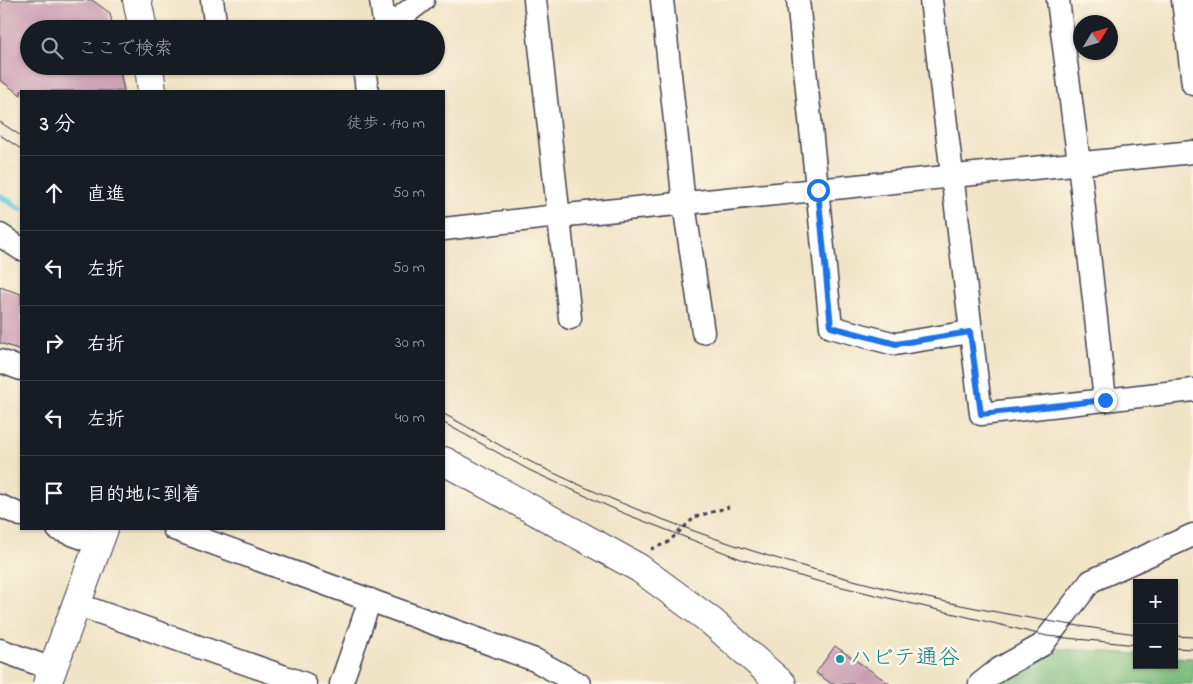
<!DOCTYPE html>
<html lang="ja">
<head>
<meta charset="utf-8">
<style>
	body { margin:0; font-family:"Indie Flower","Klee One",sans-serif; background:#20242c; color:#f1f3f6 }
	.controls { position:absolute; right:15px; bottom:15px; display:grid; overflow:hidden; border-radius:0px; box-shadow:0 1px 4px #0004 }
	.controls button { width:45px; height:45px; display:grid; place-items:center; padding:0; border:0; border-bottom:1px solid #363941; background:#171b24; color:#f1f3f6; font:25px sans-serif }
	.compass { position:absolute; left:1073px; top:15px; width:45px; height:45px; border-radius:50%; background:#171b24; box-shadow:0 1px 4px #0004; rotate:52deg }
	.stop { position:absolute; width:15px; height:15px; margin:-11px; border:4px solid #1a73e8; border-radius:50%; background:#fff }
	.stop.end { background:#1a73e8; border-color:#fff; box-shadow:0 1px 5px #0008 }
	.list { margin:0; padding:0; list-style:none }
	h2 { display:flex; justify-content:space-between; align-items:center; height:65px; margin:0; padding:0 20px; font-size:21px }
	h2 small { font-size:16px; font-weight:400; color:#9ea1a6 }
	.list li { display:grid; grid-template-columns:32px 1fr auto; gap:15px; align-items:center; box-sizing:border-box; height:75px; padding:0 20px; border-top:1px solid #363941 }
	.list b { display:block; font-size:19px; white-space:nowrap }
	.list em { font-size:16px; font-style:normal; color:#9ea1a6 }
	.icon { flex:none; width:28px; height:28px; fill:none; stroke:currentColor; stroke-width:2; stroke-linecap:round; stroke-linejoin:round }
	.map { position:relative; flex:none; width:1193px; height:684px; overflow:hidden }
	.search { position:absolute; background:#171b24; box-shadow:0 1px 4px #0004; left:20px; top:20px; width:425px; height:55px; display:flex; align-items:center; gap:12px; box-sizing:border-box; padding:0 18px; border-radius:28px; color:#9ea1a6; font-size:19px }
	.panel { position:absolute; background:#171b24; box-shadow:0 1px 4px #0004; left:20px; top:90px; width:425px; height:440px; border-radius:0px }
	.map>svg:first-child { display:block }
</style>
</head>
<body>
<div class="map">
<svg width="1193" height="684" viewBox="0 0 1193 684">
	<rect width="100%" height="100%" fill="#fcf5e5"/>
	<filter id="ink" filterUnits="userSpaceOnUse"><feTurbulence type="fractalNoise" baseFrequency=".02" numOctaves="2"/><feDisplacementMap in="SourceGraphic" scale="10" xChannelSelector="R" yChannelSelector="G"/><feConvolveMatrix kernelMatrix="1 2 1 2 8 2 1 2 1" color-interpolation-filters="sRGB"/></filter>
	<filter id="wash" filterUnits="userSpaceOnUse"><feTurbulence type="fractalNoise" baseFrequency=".0096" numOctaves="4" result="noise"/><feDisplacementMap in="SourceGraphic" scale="20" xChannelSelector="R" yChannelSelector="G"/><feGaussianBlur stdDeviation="1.12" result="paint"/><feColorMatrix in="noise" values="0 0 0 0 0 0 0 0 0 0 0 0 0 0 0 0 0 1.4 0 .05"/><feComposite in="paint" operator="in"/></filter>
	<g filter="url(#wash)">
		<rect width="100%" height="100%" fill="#f0e4c6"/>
		<polygon fill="#7dbc7d" stroke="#506f5c" points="1055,648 1137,654 1137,665 1174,665 1174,657 1193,658 1193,684 999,684 1008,674"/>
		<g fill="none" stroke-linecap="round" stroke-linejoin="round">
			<polyline stroke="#64c6e2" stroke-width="6" points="0,196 21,209"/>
		</g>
		<g id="blocks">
			<g fill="#ca9db3">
				<polygon points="3,0 92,0 110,13 113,29 29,29 29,66 119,66 124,91 21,91 21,95 0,80 0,4"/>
				<polygon points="0,287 21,294 21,350 0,343"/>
				<polygon points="835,646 890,684 832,684 816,673"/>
			</g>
		</g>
	</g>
	<g filter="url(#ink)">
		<use href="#blocks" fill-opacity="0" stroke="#413f50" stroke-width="1"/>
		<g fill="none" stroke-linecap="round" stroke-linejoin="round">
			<defs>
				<g id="street">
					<polyline points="212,0 216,29"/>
					<polyline points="381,0 385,29"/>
					<polyline points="535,0 570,318"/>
					<polyline points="662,0 684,204 703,332"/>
					<polyline points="798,0 831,327 895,344 970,332"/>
					<polyline points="931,0 981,414 1193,390"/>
					<polyline points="1058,0 1079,163 1105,400"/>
					<polyline points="1183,0 1193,84"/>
					<polyline points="385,29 423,0"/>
					<polyline points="364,66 367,91"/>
					<polyline points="444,229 557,216 1193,152"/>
					<polyline points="0,235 21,249"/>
					<polyline points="0,361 21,369"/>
					<polyline points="0,506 21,515"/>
					<polyline points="58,529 99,544"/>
					<polyline points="174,529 535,660 579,684"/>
					<polyline points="76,604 305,684"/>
					<polyline points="0,650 52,669"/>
					<polyline points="341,684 370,600"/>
					<polyline points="980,684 999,669 1042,645 1091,581 1193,535"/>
				</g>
				<g id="secondary">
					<polyline points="137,0 143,29"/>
					<polyline points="149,66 152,91"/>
					<polyline points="444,461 639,568 711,621 782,684"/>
					<polyline points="47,684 104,529"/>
				</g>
			</defs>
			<use href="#street" stroke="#413f50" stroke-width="25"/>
			<use href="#secondary" stroke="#413f50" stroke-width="30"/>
			<polyline stroke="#413f50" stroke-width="3" stroke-dasharray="4 4" stroke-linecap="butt" points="651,549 667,543 695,517 729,507"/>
			<use href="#street" stroke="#fff" stroke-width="22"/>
			<use href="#secondary" stroke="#fff" stroke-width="28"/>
			<g stroke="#22223b" stroke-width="1">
				<polyline points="0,122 21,136"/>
				<polyline points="0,135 21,149"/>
				<path d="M444,414c30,16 59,34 89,49 187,92 398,145 604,171"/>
				<polyline points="444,423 529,470 623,513 741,559 817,581 1047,636 1137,645"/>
				<polyline points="1174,636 1193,637"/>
				<polyline points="1174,648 1193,649"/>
			</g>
		</g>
	</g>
	<g fill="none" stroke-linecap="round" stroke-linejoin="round" filter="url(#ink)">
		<polyline stroke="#1a73e8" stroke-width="6" points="818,190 831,327 896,344 970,332 981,414 1105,400"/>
	</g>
	<circle fill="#0f9aa8" stroke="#fcf5e5" stroke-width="2" cx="840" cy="659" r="5"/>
	<g text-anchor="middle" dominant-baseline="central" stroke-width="5" stroke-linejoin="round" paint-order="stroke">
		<g font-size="22" fill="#0d838f" stroke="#fcf5e5" text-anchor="start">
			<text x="850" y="659">ハビテ通谷</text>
		</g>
	</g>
</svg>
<div class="controls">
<button>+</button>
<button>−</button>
</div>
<svg class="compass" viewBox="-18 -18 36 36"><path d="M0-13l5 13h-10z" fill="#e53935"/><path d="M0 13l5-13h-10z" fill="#9ea1a6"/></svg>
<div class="stop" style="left:818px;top:190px"></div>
<div class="stop end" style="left:1105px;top:400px"></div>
<div class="search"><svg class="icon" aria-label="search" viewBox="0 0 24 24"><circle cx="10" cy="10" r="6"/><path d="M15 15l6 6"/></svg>ここで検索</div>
<section class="panel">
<h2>3 分<small>徒歩 · 170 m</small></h2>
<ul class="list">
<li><svg class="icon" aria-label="ahead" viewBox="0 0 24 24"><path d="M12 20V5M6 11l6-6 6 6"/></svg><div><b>直進</b></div><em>50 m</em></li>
<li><svg class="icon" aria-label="left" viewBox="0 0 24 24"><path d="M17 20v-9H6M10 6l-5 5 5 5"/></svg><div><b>左折</b></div><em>50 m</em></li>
<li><svg class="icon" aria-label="right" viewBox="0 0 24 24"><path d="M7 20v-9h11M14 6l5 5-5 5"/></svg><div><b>右折</b></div><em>30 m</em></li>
<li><svg class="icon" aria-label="left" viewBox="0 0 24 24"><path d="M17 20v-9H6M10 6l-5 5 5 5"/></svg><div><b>左折</b></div><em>40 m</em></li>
<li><svg class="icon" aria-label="arrive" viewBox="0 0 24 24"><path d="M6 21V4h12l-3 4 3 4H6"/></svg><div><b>目的地に到着</b></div></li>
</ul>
</section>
</div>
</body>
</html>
